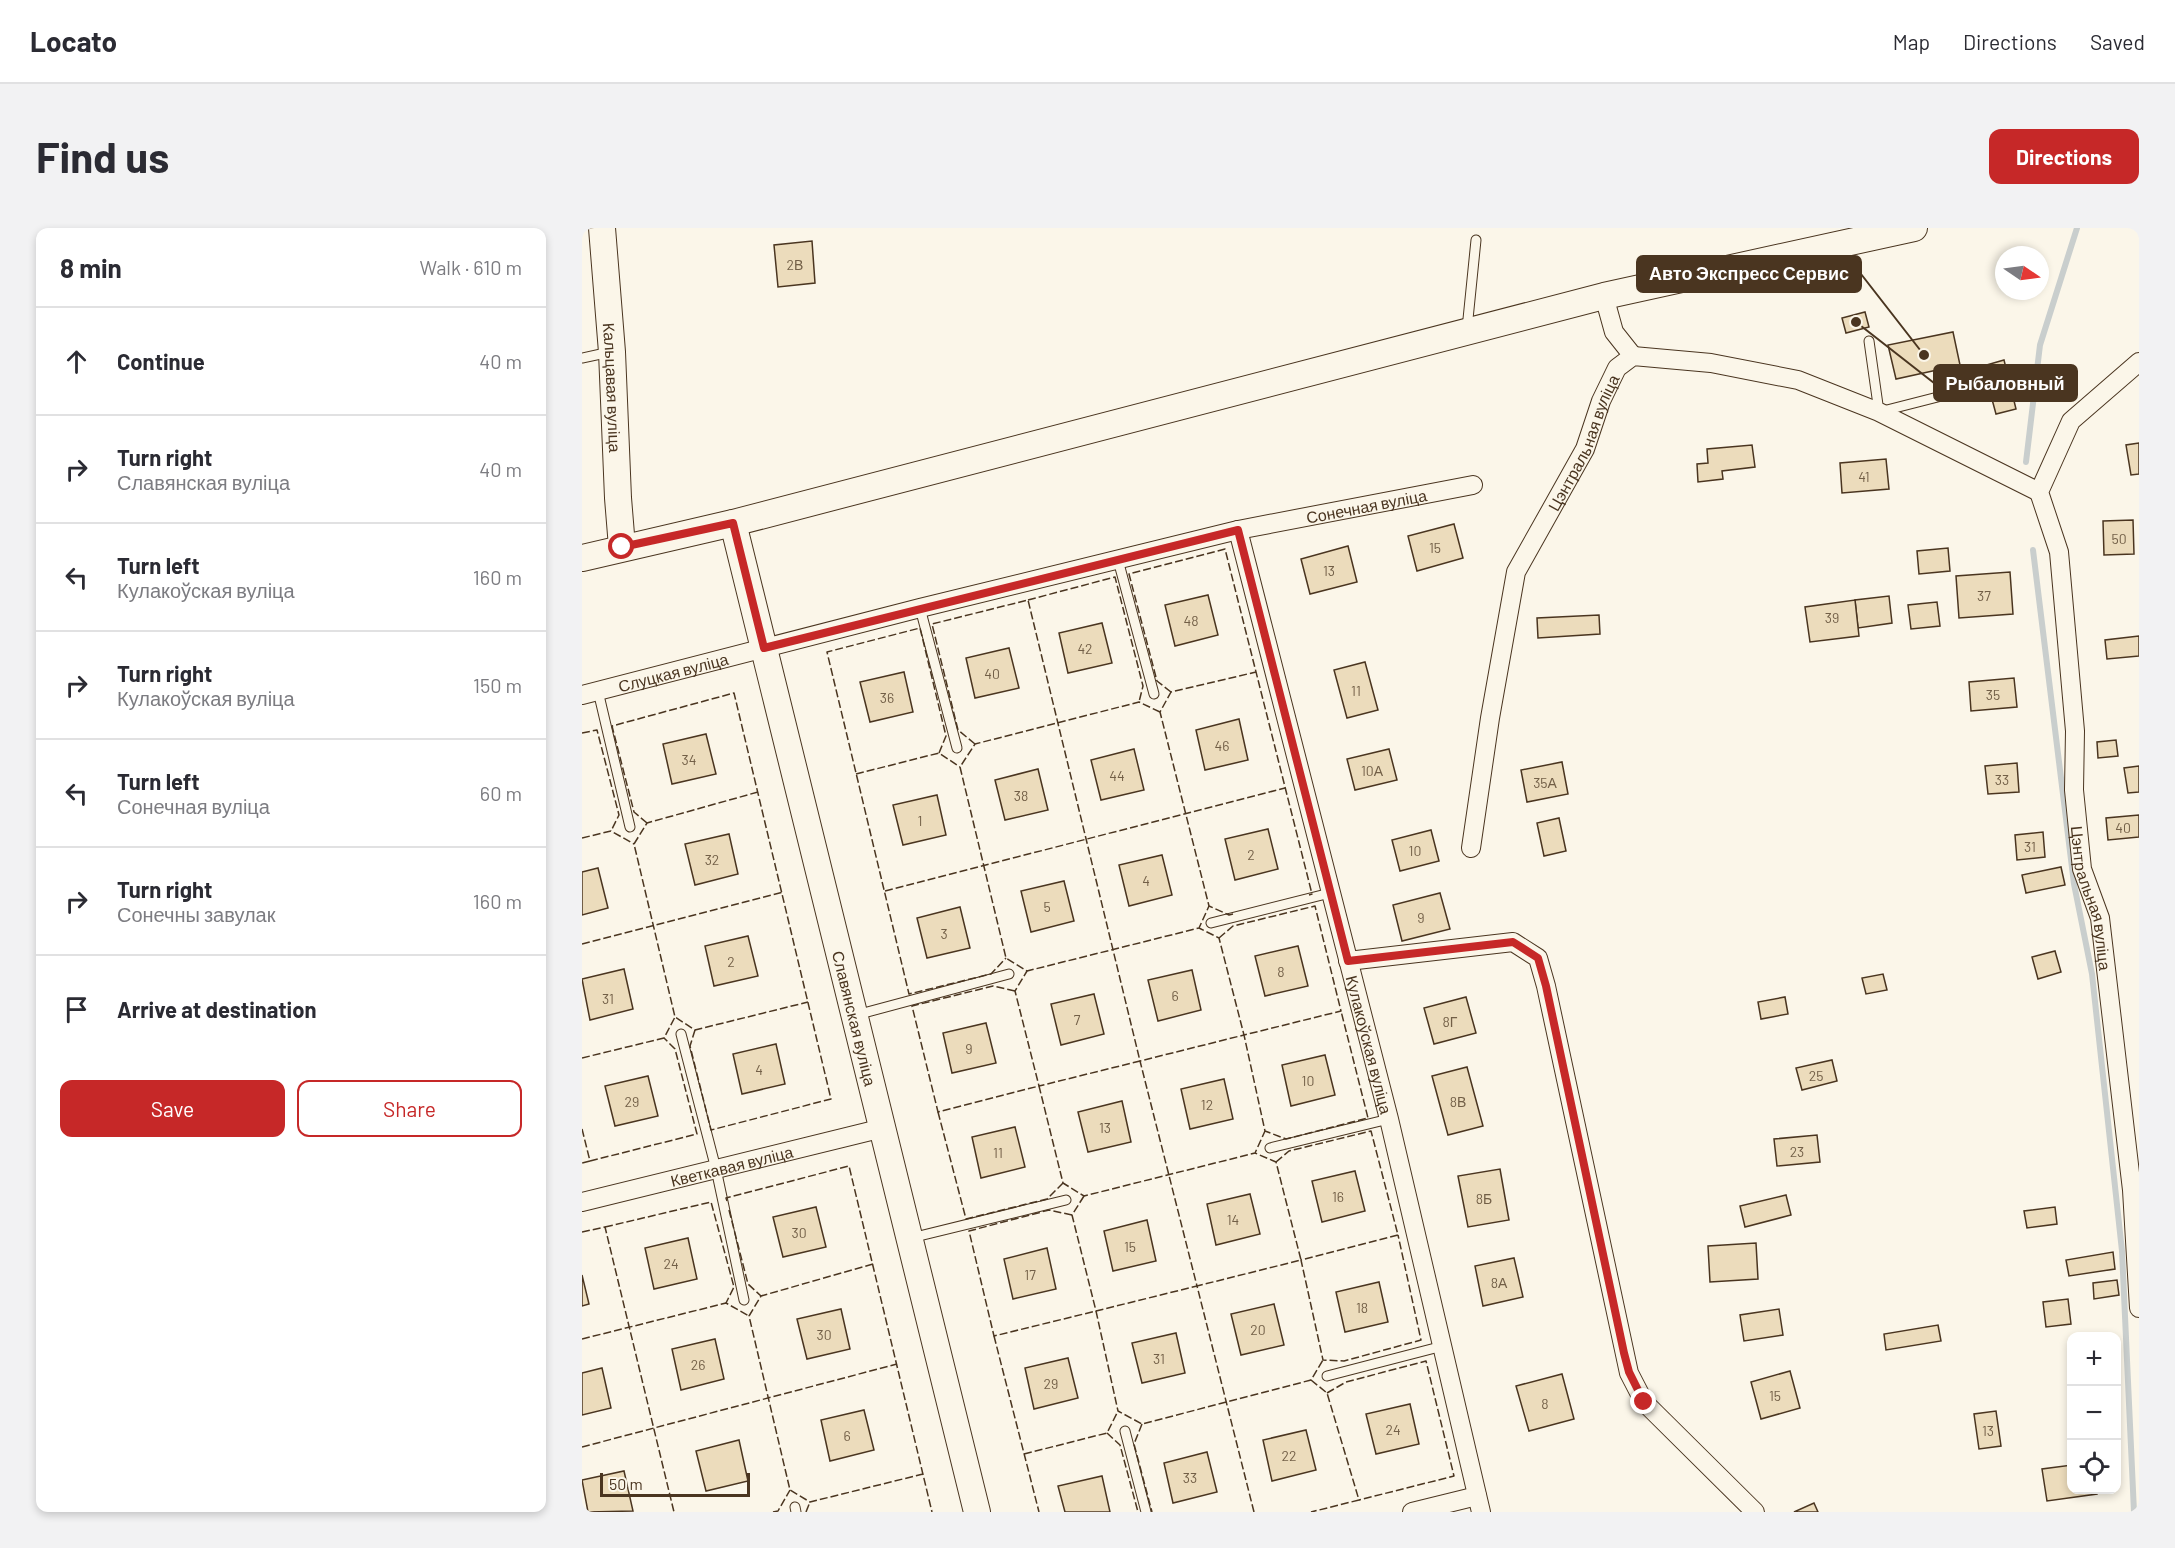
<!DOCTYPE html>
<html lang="en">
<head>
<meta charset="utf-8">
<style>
	body { margin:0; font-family:Barlow,sans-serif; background:#f2f2f3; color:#2b2b33 }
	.controls { position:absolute; right:18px; bottom:18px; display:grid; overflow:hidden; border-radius:12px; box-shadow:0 3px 9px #0003 }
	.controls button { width:54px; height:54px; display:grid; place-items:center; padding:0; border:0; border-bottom:2px solid #e1e1e2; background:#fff; color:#2b2b33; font:30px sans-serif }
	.compass { position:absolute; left:1413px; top:18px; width:54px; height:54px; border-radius:50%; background:#fff; box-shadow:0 3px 9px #0003; rotate:103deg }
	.scale { position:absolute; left:18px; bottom:15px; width:150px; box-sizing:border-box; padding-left:6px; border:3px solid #4a3520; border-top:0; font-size:16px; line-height:21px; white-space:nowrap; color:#4a3520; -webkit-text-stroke:4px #fbf6e9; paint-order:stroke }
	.stop { position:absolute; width:18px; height:18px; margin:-14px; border:4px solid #c62828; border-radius:50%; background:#fff }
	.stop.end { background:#c62828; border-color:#fff; box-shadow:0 2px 6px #0008 }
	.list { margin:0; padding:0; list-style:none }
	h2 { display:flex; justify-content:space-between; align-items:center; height:78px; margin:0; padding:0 24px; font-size:26px }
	h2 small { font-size:20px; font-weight:400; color:#7c7c81 }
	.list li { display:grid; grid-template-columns:39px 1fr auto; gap:18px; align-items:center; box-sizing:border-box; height:108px; padding:0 24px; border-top:2px solid #e1e1e2 }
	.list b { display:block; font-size:22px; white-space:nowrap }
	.list p { margin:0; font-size:20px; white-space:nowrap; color:#7c7c81 }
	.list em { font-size:20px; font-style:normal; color:#7c7c81 }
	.actions { display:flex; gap:12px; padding:18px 24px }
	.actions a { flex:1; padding:14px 0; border:2px solid #c62828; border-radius:12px; text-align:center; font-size:21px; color:#c62828 }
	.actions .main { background:#c62828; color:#fff }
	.icon { flex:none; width:33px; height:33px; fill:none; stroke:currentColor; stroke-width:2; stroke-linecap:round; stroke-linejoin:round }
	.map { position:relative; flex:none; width:1557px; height:1284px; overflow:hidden; border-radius:12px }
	header { display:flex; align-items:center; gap:36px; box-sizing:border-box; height:84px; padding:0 30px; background:#fff; border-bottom:2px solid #e1e1e2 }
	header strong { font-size:28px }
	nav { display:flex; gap:33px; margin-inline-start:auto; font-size:21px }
	.intro { display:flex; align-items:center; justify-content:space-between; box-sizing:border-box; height:144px; padding:0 36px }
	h1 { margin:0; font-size:42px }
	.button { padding:15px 27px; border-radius:12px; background:#c62828; color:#fff; font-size:21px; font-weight:700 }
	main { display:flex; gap:36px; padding:0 36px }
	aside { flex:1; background:#fff; border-radius:12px; box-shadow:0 3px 9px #0003 }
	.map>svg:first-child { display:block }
</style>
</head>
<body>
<header>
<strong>Locato</strong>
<nav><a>Map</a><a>Directions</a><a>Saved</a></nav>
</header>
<div class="intro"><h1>Find us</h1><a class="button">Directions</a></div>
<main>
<aside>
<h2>8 min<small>Walk · 610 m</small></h2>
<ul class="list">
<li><svg class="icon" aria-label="ahead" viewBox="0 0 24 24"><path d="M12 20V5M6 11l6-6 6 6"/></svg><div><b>Continue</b></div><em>40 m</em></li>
<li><svg class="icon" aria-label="right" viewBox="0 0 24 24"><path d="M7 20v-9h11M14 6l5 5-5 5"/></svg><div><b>Turn right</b><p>Славянская вуліца</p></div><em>40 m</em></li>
<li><svg class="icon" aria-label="left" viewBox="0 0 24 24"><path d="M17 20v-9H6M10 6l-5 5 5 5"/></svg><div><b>Turn left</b><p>Кулакоўская вуліца</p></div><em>160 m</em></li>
<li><svg class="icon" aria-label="right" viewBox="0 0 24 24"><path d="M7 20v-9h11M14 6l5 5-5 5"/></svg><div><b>Turn right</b><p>Кулакоўская вуліца</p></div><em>150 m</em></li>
<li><svg class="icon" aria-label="left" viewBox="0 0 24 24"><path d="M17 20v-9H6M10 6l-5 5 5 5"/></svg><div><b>Turn left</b><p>Сонечная вуліца</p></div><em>60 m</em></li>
<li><svg class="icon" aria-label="right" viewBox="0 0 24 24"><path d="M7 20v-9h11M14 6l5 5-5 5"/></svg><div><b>Turn right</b><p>Сонечны завулак</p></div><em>160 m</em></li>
<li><svg class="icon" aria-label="arrive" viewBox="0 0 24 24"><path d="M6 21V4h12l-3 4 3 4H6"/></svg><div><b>Arrive at destination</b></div></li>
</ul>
<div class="actions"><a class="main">Save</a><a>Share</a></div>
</aside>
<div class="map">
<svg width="1557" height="1284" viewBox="0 0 1557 1284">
	<rect width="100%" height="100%" fill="#fbf6e9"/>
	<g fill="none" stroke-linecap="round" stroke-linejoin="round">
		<g stroke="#c9cecd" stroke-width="6">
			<polyline points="1444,234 1458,117 1495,0"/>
			<polyline points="1451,322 1492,656 1510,746 1540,1023 1552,1284"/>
		</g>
	</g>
	<g fill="#ecdcbc" stroke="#4a3520" stroke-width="1.5">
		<polygon points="230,13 233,55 196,59 192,17"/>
		<polygon points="1283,84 1287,99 1264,105 1260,90"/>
		<polygon points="1371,104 1378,137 1314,151 1306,117"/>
		<polygon points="1422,132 1434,181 1414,186 1401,138"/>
		<polygon points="1557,215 1557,246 1549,247 1544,217"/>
		<polygon points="1170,217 1173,239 1140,243 1141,251 1116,254 1115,236 1126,235 1125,221"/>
		<polygon points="1304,231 1307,261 1260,265 1258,235"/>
		<polygon points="1551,292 1552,326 1522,327 1521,293"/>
		<polygon points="872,296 881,330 835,343 826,308"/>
		<polygon points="766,318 775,354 728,366 719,331"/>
		<polygon points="1366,320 1368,343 1337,346 1335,323"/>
		<polygon points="1428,344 1431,386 1377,390 1374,348"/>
		<polygon points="626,367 636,407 593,418 583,377"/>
		<polygon points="1307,368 1310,395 1276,400 1273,372"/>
		<polygon points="1273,372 1277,408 1228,414 1223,379"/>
		<polygon points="1355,374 1358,398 1329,401 1326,377"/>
		<polygon points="1017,387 1018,406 956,410 955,390"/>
		<polygon points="520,395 530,435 486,445 477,405"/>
		<polygon points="1557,408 1557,428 1525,431 1523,412"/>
		<polygon points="427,420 437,460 393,470 384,430"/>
		<polygon points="783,434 796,482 765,490 752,442"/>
		<polygon points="322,444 331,484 288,494 278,454"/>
		<polygon points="1432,450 1435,479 1389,483 1387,454"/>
		<polygon points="657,491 666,532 623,542 614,502"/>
		<polygon points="124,506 134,546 90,556 81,516"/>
		<polygon points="1534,512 1536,528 1516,530 1515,514"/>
		<polygon points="552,521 562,562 519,572 509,532"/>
		<polygon points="807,521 815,552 773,562 765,531"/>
		<polygon points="980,534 986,566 945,574 939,542"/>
		<polygon points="1435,535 1437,564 1406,566 1403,538"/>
		<polygon points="1557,538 1557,564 1546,565 1542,540"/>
		<polygon points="456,541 466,582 423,592 413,552"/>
		<polygon points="355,567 364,607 321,617 311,577"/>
		<polygon points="1557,587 1557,609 1526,612 1524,590"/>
		<polygon points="977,590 984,623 962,628 955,595"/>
		<polygon points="686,601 696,641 653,652 643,611"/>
		<polygon points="849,602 857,633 818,643 810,612"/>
		<polygon points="1461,604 1463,629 1435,632 1433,607"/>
		<polygon points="147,606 156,646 113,657 103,616"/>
		<polygon points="580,627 590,667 547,678 537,637"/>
		<polygon points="1479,639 1483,657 1444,665 1440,647"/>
		<polygon points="16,640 26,680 0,687 0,644"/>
		<polygon points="482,653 492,693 449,704 439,663"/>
		<polygon points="858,665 868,701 820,713 811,677"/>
		<polygon points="378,679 388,720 345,730 335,690"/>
		<polygon points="166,708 176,748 132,758 123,718"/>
		<polygon points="716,718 726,758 683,768 673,728"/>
		<polygon points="1473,723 1479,744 1456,751 1450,729"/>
		<polygon points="42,741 51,781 8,792 0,751"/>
		<polygon points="610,742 619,782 576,793 566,752"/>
		<polygon points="1301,746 1305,762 1284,766 1280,750"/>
		<polygon points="512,766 522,806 479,817 469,776"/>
		<polygon points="884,769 894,805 852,816 842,780"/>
		<polygon points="1203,769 1206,786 1179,791 1176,774"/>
		<polygon points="404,795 414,835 370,845 361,805"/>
		<polygon points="194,816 203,856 160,866 151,826"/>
		<polygon points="743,827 753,867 709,878 700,837"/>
		<polygon points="1250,832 1255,853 1220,862 1214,840"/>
		<polygon points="885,839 901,898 866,907 850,848"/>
		<polygon points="66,848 76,888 33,898 23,858"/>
		<polygon points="642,851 651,891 608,901 599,861"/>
		<polygon points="540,873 549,914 506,924 496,884"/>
		<polygon points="433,899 443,939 399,950 390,909"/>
		<polygon points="1235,907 1238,934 1195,938 1192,911"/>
		<polygon points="918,941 927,992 886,999 876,948"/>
		<polygon points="773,943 783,983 740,994 730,953"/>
		<polygon points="668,966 678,1006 634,1017 625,976"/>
		<polygon points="1204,967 1209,987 1163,999 1158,978"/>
		<polygon points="234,979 244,1019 201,1029 191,989"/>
		<polygon points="1473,979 1475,996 1445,1000 1442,983"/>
		<polygon points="565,992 574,1033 531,1043 522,1003"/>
		<polygon points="106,1010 115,1051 72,1061 63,1020"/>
		<polygon points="1174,1015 1176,1051 1128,1054 1126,1018"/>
		<polygon points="465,1020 474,1061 431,1071 422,1031"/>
		<polygon points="1531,1024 1533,1041 1487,1048 1484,1032"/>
		<polygon points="932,1030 941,1069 901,1078 893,1038"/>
		<polygon points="0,1047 7,1076 0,1078"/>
		<polygon points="1535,1052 1537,1067 1512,1071 1511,1055"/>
		<polygon points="797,1054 806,1094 763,1104 754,1064"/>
		<polygon points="1486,1071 1489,1096 1464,1099 1461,1074"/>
		<polygon points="692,1076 702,1117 659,1127 649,1086"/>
		<polygon points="259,1081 268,1121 225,1131 215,1091"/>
		<polygon points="1197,1081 1201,1107 1162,1113 1158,1087"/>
		<polygon points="1356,1097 1359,1113 1304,1122 1302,1106"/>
		<polygon points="594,1105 603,1145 560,1155 550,1115"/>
		<polygon points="133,1111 142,1151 99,1162 90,1121"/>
		<polygon points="486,1130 496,1170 452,1181 443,1140"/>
		<polygon points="20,1140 29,1180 0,1187 0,1145"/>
		<polygon points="1208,1143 1218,1180 1179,1191 1169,1154"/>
		<polygon points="980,1146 992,1191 947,1203 934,1158"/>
		<polygon points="828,1176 837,1216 794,1226 784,1186"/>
		<polygon points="282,1182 292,1222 248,1233 239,1192"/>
		<polygon points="1414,1183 1419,1218 1397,1221 1392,1186"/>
		<polygon points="724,1202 734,1242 690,1253 681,1212"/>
		<polygon points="157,1212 166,1253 124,1263 114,1223"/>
		<polygon points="625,1224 635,1264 591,1275 582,1235"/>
		<polygon points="1490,1237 1490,1262 1515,1262 1515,1266 1465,1273 1460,1241"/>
		<polygon points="42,1243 51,1283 6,1284 0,1252"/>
		<polygon points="520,1248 528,1284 483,1284 476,1258"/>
		<polygon points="1232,1275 1236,1284 1212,1284"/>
	</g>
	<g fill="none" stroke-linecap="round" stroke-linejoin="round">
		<defs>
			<g id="lane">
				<polyline points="885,101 894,12"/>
				<polyline points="1287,113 1297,184 1391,160"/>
				<polyline points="0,130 28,124"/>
				<polyline points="536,332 572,466"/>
				<polyline points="338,380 375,520"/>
				<polyline points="16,463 48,599"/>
				<polyline points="629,695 748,665"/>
				<polyline points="274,787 427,746"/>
				<polyline points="99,806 134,941 162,1072"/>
				<polyline points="688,920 807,891"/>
				<polyline points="329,1010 484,972"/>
				<polyline points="745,1148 861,1118"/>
				<polyline points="543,1203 564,1284"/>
				<polyline points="213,1279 214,1284"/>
			</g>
			<g id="street">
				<polyline points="1022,68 1032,104 1051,128"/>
				<path id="s1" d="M1557,134l-68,59 -32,71 20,60 16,179 -1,59 8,79 18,49 32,272 7,118"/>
				<path id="s2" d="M656,302l151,589 92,393"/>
				<path id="s3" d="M0,467l338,-87 318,-78 235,-45"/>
				<path id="s4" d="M889,620l19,-130 26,-146 69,-123 16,-48 16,-33 16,-12 78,7 87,17 81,32 160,80"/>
				<polyline points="766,733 931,714 956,730 964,758 1047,1145 1062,1174 1173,1284"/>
				<path id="s5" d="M0,974l301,-74"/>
				<polyline points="830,1284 895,1268"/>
			</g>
			<g id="secondary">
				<path id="s6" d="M20,0l10,124 6,146 4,49"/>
				<path id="s7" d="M151,295l244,989"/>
				<polyline points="0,330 151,295 1022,68 1332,0"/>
			</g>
		</defs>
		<use href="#lane" stroke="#4a3520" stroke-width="11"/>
		<use href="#street" stroke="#4a3520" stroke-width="20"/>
		<use href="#secondary" stroke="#4a3520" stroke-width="28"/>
		<use href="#lane" stroke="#fbf6e9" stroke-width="9"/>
		<use href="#street" stroke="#fbf6e9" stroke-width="18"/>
		<use href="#secondary" stroke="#fbf6e9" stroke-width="26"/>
		<g stroke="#4a3520" stroke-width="1.5" stroke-dasharray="8 3" stroke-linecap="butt">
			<polyline points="446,372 533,349 561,458 557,474"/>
			<polyline points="589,464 575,453 547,346 643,321 730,666 727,667"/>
			<polyline points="578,484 557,474 393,516 378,539 424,730 445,743 617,700 627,678"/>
			<polyline points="0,505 15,502 37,587 29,603"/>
			<polyline points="393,516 376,502 350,396 446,372 558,833 457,858 433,763 445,743"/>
			<polyline points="357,525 364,508 338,400 245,424 327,766 409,746 424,730"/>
			<polyline points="274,546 357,525 378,539"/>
			<polyline points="176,564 65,595 52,616 93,789 113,802 226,774"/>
			<polyline points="65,595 52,584 30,498 152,465 249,871 129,902 108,818 113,802"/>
			<polyline points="0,610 29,603 52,616"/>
			<polyline points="303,663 703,560"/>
			<polyline points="651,686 647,687 627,678 578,484 589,464 674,444"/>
			<polyline points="637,710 651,698 733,678 759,783 662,807 683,903 704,911 786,890 759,783"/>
			<polyline points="0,716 201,664"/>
			<polyline points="433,763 411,758 330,778 356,884 457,858 481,955 502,968 673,925 683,903"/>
			<polyline points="0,830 82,810 93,789"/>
			<polyline points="356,884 384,991 465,971 481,955"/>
			<polyline points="0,901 8,933 0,935"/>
			<polyline points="8,933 115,906 93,821 82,810"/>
			<polyline points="694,934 707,923 789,903 816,1007 719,1032 741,1132 762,1133 839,1112 816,1007"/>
			<polyline points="502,968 490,987 514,1083 615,1058 558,833 662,807 637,710 617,700"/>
			<polyline points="145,973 144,970 267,938 350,1284"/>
			<polyline points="147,982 166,1056 179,1068"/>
			<polyline points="490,987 467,982 387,1003 412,1108 514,1083 536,1183 560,1196 729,1152 741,1132"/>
			<polyline points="23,999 129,974 152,1059 144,1075"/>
			<polyline points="0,1004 23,999 92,1284"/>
			<polyline points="291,1036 179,1068 167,1088 208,1262 228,1274 341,1246"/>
			<polyline points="412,1108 457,1284"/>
			<polyline points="0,1111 144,1075 167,1088"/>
			<polyline points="729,1152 745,1165 777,1272 729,1284"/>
			<polyline points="745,1165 764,1154 844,1133 872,1248 777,1272"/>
			<polyline points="560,1196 552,1216 570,1284"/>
			<polyline points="525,1205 538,1217 556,1284"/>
			<polyline points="0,1219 315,1136"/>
			<polyline points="442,1226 525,1205 536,1183"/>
			<polyline points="191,1284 196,1283 208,1262"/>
			<polyline points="224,1284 228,1274"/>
			<polyline points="672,1284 615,1058 719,1032 694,934 673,925"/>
		</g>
	</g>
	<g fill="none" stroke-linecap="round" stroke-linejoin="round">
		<polyline stroke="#c62828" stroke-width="8" points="40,319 151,295 182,420 656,302 766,733 931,714 956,730 964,758 1042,1125 1047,1144 1062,1174"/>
	</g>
	<g text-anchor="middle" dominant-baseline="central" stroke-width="4.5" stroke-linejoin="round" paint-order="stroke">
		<g font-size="14" fill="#725f47">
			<text x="213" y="36">2В</text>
			<text x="1282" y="248">41</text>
			<text x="1537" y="310">50</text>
			<text x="853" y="319">15</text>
			<text x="747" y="342">13</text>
			<text x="1402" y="367">37</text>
			<text x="1250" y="389">39</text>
			<text x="609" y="392">48</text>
			<text x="503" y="420">42</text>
			<text x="410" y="445">40</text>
			<text x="774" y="462">11</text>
			<text x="1411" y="466">35</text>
			<text x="305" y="469">36</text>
			<text x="640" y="517">46</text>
			<text x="107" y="531">34</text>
			<text x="790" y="542">10А</text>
			<text x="535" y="547">44</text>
			<text x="1420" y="551">33</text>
			<text x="963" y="554">35А</text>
			<text x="439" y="567">38</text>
			<text x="338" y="592">1</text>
			<text x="1541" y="599">40</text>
			<text x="1448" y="618">31</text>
			<text x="833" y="622">10</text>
			<text x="669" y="626">2</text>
			<text x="130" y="631">32</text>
			<text x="564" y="652">4</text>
			<text x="465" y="678">5</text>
			<text x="839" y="689">9</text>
			<text x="362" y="705">3</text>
			<text x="149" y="733">2</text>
			<text x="699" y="743">8</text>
			<text x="593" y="767">6</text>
			<text x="26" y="770">31</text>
			<text x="495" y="791">7</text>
			<text x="868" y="793">8Г</text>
			<text x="387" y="820">9</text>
			<text x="177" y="841">4</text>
			<text x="1234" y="847">25</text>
			<text x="726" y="852">10</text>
			<text x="50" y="873">29</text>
			<text x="876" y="873">8В</text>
			<text x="625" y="876">12</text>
			<text x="523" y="899">13</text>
			<text x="1215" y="923">23</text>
			<text x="416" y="924">11</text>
			<text x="756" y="968">16</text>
			<text x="902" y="970">8Б</text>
			<text x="651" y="991">14</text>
			<text x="217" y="1004">30</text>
			<text x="548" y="1018">15</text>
			<text x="89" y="1035">24</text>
			<text x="448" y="1046">17</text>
			<text x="917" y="1054">8А</text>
			<text x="780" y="1079">18</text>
			<text x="676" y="1101">20</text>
			<text x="242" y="1106">30</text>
			<text x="577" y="1130">31</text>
			<text x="116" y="1136">26</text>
			<text x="469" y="1155">29</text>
			<text x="1193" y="1167">15</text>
			<text x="963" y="1175">8</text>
			<text x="811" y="1201">24</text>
			<text x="1406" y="1202">13</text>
			<text x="265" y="1207">6</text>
			<text x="707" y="1227">22</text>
			<text x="608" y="1249">33</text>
		</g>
		<g font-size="16" fill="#4a3520" stroke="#fbf6e9">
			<text stroke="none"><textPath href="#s6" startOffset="160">Кальцавая вуліца</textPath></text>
			<text stroke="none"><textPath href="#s4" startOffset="426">Цэнтральная вуліца</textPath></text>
			<text stroke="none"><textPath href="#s3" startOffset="807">Сонечная вуліца</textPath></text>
			<text stroke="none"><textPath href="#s3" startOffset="94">Слуцкая вуліца</textPath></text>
			<text stroke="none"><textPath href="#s1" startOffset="580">Цэнтральная вуліца</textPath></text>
			<text stroke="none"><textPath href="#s7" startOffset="510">Славянская вуліца</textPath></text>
			<text stroke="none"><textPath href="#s2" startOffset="531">Кулакоўская вуліца</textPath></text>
			<text stroke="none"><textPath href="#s5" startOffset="154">Кветкавая вуліца</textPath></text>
		</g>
	</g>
	<path fill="none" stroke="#4a3520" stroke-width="2" d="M1342 127L1279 46M1274 94L1352 155"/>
	<g fill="#4a3520" stroke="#fbf6e9" stroke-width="2">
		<circle cx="1342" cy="127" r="6"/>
		<circle cx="1274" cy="94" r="6"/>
	</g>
	<g fill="#4a3520" stroke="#4a3520" stroke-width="2">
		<rect x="1055" y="28" width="224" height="36" rx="6"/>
		<rect x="1352" y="137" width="143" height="36" rx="6"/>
	</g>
	<g font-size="18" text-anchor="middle" font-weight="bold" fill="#fff">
		<text x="1167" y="52">Авто Экспресс Сервис</text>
		<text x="1423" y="162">Рыбаловный</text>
	</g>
</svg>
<div class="controls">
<button>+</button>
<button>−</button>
<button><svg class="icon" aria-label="locate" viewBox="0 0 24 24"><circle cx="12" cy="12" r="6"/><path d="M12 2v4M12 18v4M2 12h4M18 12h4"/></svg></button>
</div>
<svg class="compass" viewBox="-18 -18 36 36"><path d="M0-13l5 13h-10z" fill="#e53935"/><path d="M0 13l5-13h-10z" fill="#7c7c81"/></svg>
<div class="scale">50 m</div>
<div class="stop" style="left:40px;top:319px"></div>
<div class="stop end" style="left:1062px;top:1174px"></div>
</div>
</main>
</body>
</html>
